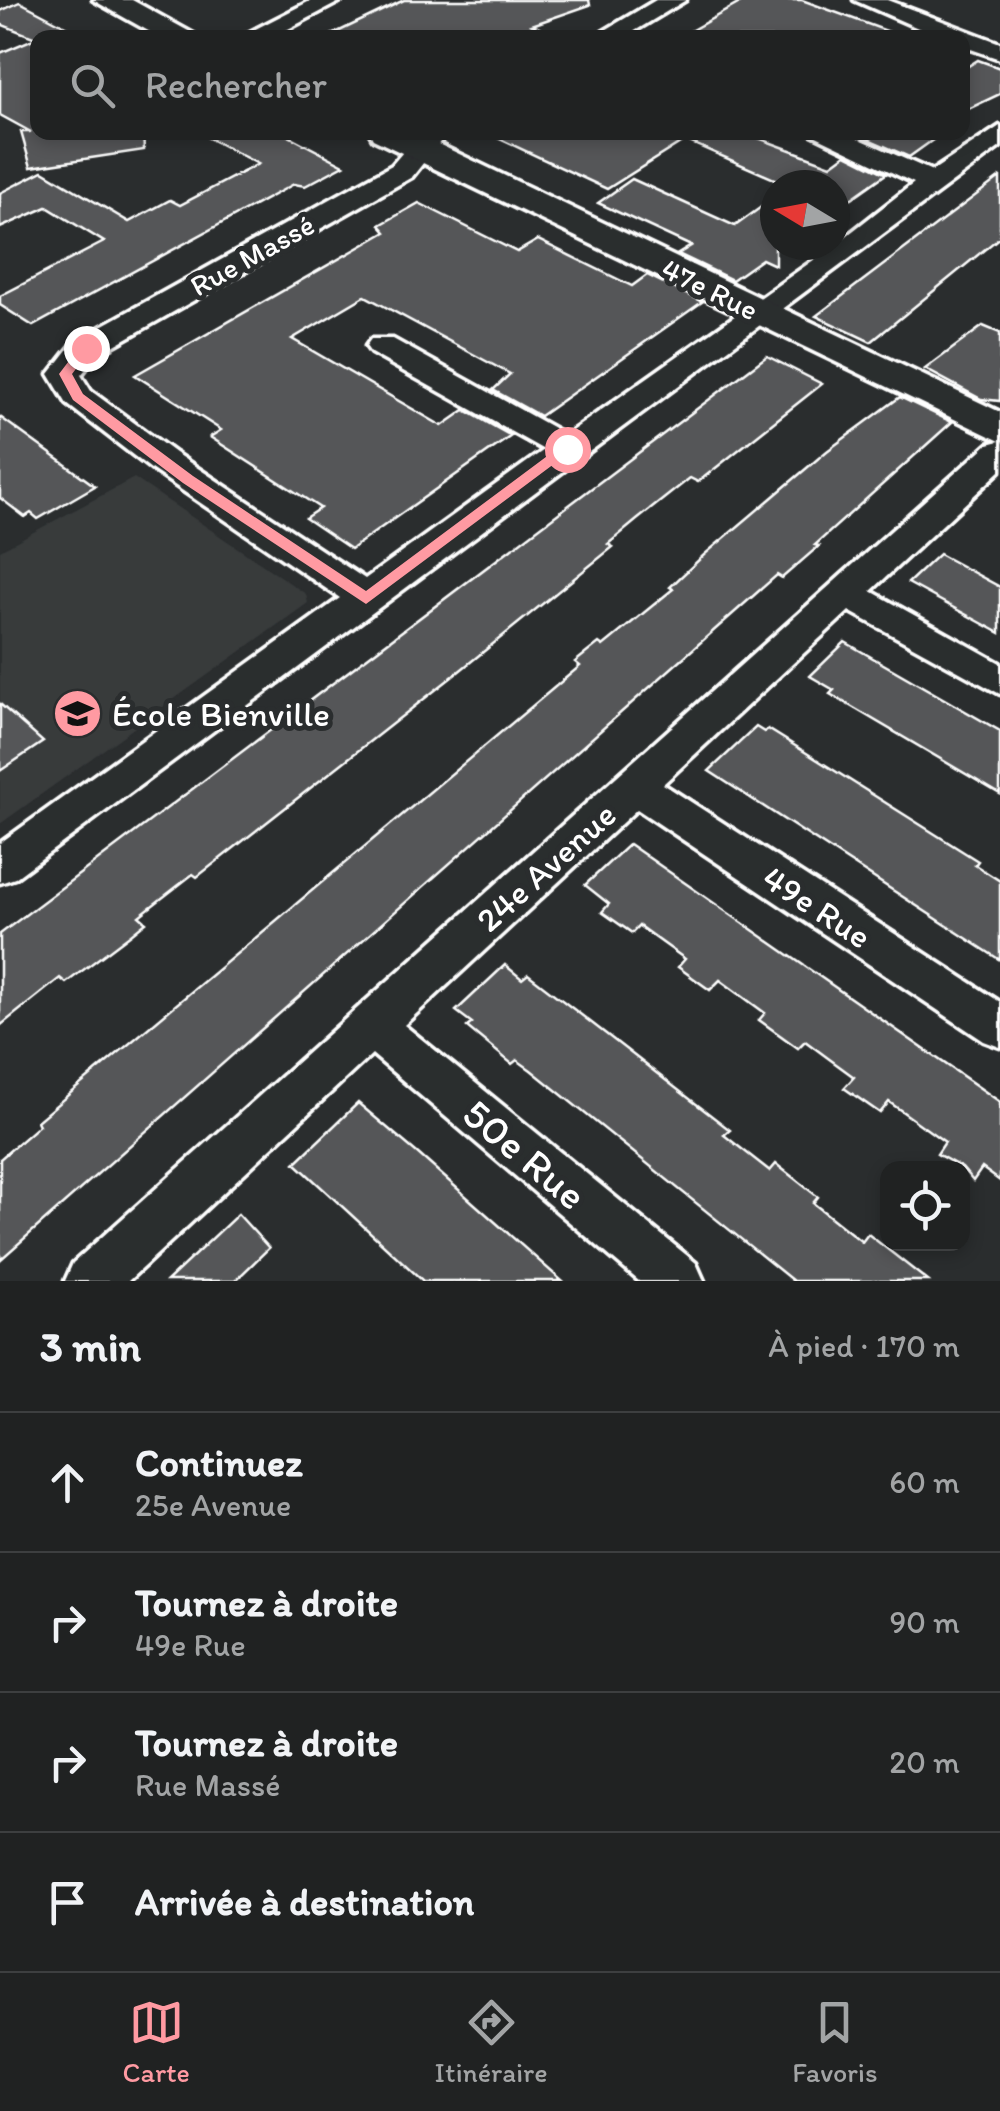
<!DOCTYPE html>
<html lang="fr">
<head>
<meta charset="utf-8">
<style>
	body { margin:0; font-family:Itim,sans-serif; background:#282a2a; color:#f1f3f6 }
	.controls { position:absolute; right:30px; bottom:30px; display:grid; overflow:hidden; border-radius:20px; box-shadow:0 5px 15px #0003 }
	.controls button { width:90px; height:90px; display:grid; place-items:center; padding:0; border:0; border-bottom:2px solid #3d3f40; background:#202222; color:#f1f3f6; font:50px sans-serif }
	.compass { position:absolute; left:760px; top:170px; width:90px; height:90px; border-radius:50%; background:#202222; box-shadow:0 5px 15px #0003; rotate:280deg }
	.stop { position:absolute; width:30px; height:30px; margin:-22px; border:8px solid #ff9aa2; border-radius:50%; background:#fff }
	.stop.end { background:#ff9aa2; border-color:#fff; box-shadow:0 2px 10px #0008 }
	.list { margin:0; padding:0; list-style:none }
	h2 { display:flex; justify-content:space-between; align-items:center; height:130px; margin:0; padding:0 40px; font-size:42px }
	h2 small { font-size:32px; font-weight:400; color:#a2a4a5 }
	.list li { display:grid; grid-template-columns:65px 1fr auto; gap:30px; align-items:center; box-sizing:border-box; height:140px; padding:0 40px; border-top:2px solid #3d3f40 }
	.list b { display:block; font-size:38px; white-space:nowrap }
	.list p { margin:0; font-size:32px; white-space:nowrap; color:#a2a4a5 }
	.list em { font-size:32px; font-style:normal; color:#a2a4a5 }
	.icon { flex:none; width:55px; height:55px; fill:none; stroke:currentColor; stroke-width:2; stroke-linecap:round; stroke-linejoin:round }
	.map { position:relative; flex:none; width:1000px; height:1281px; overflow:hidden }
	.search { position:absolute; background:#202222; box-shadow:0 5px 15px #0003; left:30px; right:30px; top:30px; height:110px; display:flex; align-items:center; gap:25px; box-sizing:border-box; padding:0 35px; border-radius:20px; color:#a2a4a5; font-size:38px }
	.sheet { height:690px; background:#202222 }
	nav { display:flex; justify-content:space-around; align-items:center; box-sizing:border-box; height:140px; border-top:2px solid #3d3f40; background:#202222; font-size:28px; color:#a2a4a5 }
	nav a { display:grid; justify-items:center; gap:5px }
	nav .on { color:#ff9aa2 }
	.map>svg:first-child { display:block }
</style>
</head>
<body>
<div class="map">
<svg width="1000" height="1281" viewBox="0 0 1000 1281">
	<rect width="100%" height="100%" fill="#2a2d2e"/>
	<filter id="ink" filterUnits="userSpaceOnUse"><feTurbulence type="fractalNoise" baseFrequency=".01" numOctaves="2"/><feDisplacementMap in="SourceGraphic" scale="20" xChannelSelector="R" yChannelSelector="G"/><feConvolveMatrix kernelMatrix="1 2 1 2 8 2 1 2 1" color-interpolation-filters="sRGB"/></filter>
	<g filter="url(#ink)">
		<polygon fill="#373a3b" points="134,478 306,594 308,603 0,824 0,550"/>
		<g fill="#555758" stroke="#fff" stroke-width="2.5">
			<polygon points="404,0 589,0 590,5 532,25 562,38 325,38"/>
			<polygon points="745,0 802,0 895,34 894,38 678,38"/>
			<polygon points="20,2 88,38 38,38 38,132 143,132 144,150 31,167 21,132 31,132 0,115 0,53 36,38 0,24 0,11"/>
			<polygon points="978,60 1000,68 1000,94 962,112 962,70"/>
			<polygon points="197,132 281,132 344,165 305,186 294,184 33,326 0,305 0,296 104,242 47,207 0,228 0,193 43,171 129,222 170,200 180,205 258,164"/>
			<polygon points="485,132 742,132 831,165 846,154 886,174 835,210 835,185 788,185 685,140 607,189"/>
			<polygon points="877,132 944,132 909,157 868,139"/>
			<polygon points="1000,177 1000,237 871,342 816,316"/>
			<polygon points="632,179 735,226 775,197 775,265 762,259 732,280 678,254 691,246 598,203"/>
			<polygon points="419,203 517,252 538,240 632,286 647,275 702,302 540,416 493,390 510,374 365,296 292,339 442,426 465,410 511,436 351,549 305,518 320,508 210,437 221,430 135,375 386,232 380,225"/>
			<polygon points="983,326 1000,333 1000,401 981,399 925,369"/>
			<polygon points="767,356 822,384 698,482 690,478 637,520 608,544 613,547 452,677 197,877 193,874 139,916 146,922 131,934 66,983 60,978 0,1026 0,934"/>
			<polygon points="900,397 952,422 815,545 819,546 782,578 777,575 0,1260 0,1159 39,1125 37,1121 580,666 575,662 599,643 603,646 673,589 670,587 704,555 827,451"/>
			<polygon points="0,417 47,451 95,486 38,519 31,513 25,517 0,498"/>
			<polygon points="939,554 1000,587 1000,633 908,583"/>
			<polygon points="845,642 1000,731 1000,794 830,694 834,690 810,676"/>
			<polygon points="0,704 43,742 0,771"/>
			<polygon points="756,727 764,732 768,729 805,752 978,861 975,865 1000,881 1000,960 709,771"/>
			<polygon points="629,844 1000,1102 1000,1181 982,1168 973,1181 962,1168 937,1154 945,1142 889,1102 880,1113 844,1088 854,1077 828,1058 805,1041 798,1048 759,1020 765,1013 720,980 710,990 678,967 685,959 639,926 632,933 602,912 609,904 585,885"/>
			<polygon points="505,965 522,979 528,974 606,1034 730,1130 724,1135 770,1171 776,1164 818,1197 813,1203 862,1242 868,1234 928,1281 793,1281 531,1070 517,1060 512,1064 467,1027 472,1023 456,1011"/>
			<polygon points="358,1103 416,1152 562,1281 423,1281 295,1163"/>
			<polygon points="238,1214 269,1248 235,1281 167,1281"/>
		</g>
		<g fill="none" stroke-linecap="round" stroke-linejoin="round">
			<defs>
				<g id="minor">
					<polygon points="312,0 343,0 271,38 238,38"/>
					<polygon points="656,0 686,0 623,38 592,38"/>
					<polygon points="854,0 887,0 1000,43 1000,59 962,46 962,38 941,38"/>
					<polygon points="1000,126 1000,147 15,878 0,883 0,843 340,598 151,469 67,404 49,374 75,341 392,165 420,132 448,132 412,177 97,355 81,375 91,391 175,453 365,579 544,450 371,353 366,346 371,339 393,339 566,435 835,245 914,183 808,132 844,132 932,171"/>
					<polygon points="1000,441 1000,471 871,591 1000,663 1000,694 849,611 663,784 1000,1002 1000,1047 984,1041 637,809 404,1025 696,1263 704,1281 639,1281 372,1054 128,1281 65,1281 73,1263 988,444"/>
				</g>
				<g id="tertiary">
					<polygon points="93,0 132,0 201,38 161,38"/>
					<polygon points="369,132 413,132 1000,412 1000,441 373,139"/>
				</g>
			</defs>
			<use href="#minor" stroke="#fff" stroke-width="7"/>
			<use href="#tertiary" stroke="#fff" stroke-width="7"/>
			<use href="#minor" fill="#2a2d2e" fill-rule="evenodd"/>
			<use href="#tertiary" fill="#2a2d2e" fill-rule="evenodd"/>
		</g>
	</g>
	<polygon fill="#ff9aa2" points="81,345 92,348 72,374 83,394 193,476 366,591 562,445 574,449 366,604 183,483 73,400 59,374"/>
	<defs>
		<symbol id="school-disc" viewBox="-11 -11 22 22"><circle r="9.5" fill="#ff9aa2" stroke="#2a2d2e"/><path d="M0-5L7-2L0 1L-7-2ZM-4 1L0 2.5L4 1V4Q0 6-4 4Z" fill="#111"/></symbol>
	</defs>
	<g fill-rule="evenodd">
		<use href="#school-disc" x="50" y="686" width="55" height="55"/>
	</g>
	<g text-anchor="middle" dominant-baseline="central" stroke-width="10" stroke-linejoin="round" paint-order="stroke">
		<g font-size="30" fill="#fff" stroke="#2a2d2e">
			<text transform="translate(252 255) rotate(-29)">Rue Massé</text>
			<text transform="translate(710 289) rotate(26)">47e Rue</text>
		</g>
		<g font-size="35" fill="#fff" stroke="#2a2d2e" text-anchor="start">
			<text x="112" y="714">École Bienville</text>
		</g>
		<g font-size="35" fill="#fff" stroke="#2a2d2e">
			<text transform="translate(546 867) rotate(-42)">24e Avenue</text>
			<text transform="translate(817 907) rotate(33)">49e Rue</text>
		</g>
		<g font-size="42" fill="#fff" stroke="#2a2d2e">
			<text transform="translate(525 1154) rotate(40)">50e Rue</text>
		</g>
	</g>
</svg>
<div class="controls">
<button><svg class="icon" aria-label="locate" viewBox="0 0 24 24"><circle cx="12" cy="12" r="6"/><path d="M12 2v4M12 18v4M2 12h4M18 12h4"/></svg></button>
</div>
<svg class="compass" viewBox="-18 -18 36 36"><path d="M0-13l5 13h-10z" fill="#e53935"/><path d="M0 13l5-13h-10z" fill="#a2a4a5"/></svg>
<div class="stop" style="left:567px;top:449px"></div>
<div class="stop end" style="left:86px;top:348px"></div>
<div class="search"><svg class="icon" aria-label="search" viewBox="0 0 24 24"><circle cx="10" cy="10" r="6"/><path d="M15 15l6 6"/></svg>Rechercher</div>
</div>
<section class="sheet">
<h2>3 min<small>À pied · 170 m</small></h2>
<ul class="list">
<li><svg class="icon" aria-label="ahead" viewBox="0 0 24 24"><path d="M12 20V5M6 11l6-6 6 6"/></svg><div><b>Continuez</b><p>25e Avenue</p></div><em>60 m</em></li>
<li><svg class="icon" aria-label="right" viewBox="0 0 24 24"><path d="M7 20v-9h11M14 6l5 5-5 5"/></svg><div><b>Tournez à droite</b><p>49e Rue</p></div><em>90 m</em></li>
<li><svg class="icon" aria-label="right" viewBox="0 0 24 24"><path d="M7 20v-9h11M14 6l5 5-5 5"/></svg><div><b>Tournez à droite</b><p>Rue Massé</p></div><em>20 m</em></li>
<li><svg class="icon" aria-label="arrive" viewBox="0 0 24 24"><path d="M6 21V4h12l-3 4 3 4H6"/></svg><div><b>Arrivée à destination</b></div></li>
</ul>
</section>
<nav>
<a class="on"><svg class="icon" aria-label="map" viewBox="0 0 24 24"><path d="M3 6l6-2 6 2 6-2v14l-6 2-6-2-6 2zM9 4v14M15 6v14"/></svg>Carte</a>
<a><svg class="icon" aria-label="directions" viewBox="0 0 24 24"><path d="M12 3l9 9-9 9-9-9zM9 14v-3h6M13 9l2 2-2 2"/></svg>Itinéraire</a>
<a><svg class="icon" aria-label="saved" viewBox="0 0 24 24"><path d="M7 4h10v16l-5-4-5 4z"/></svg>Favoris</a>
</nav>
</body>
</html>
